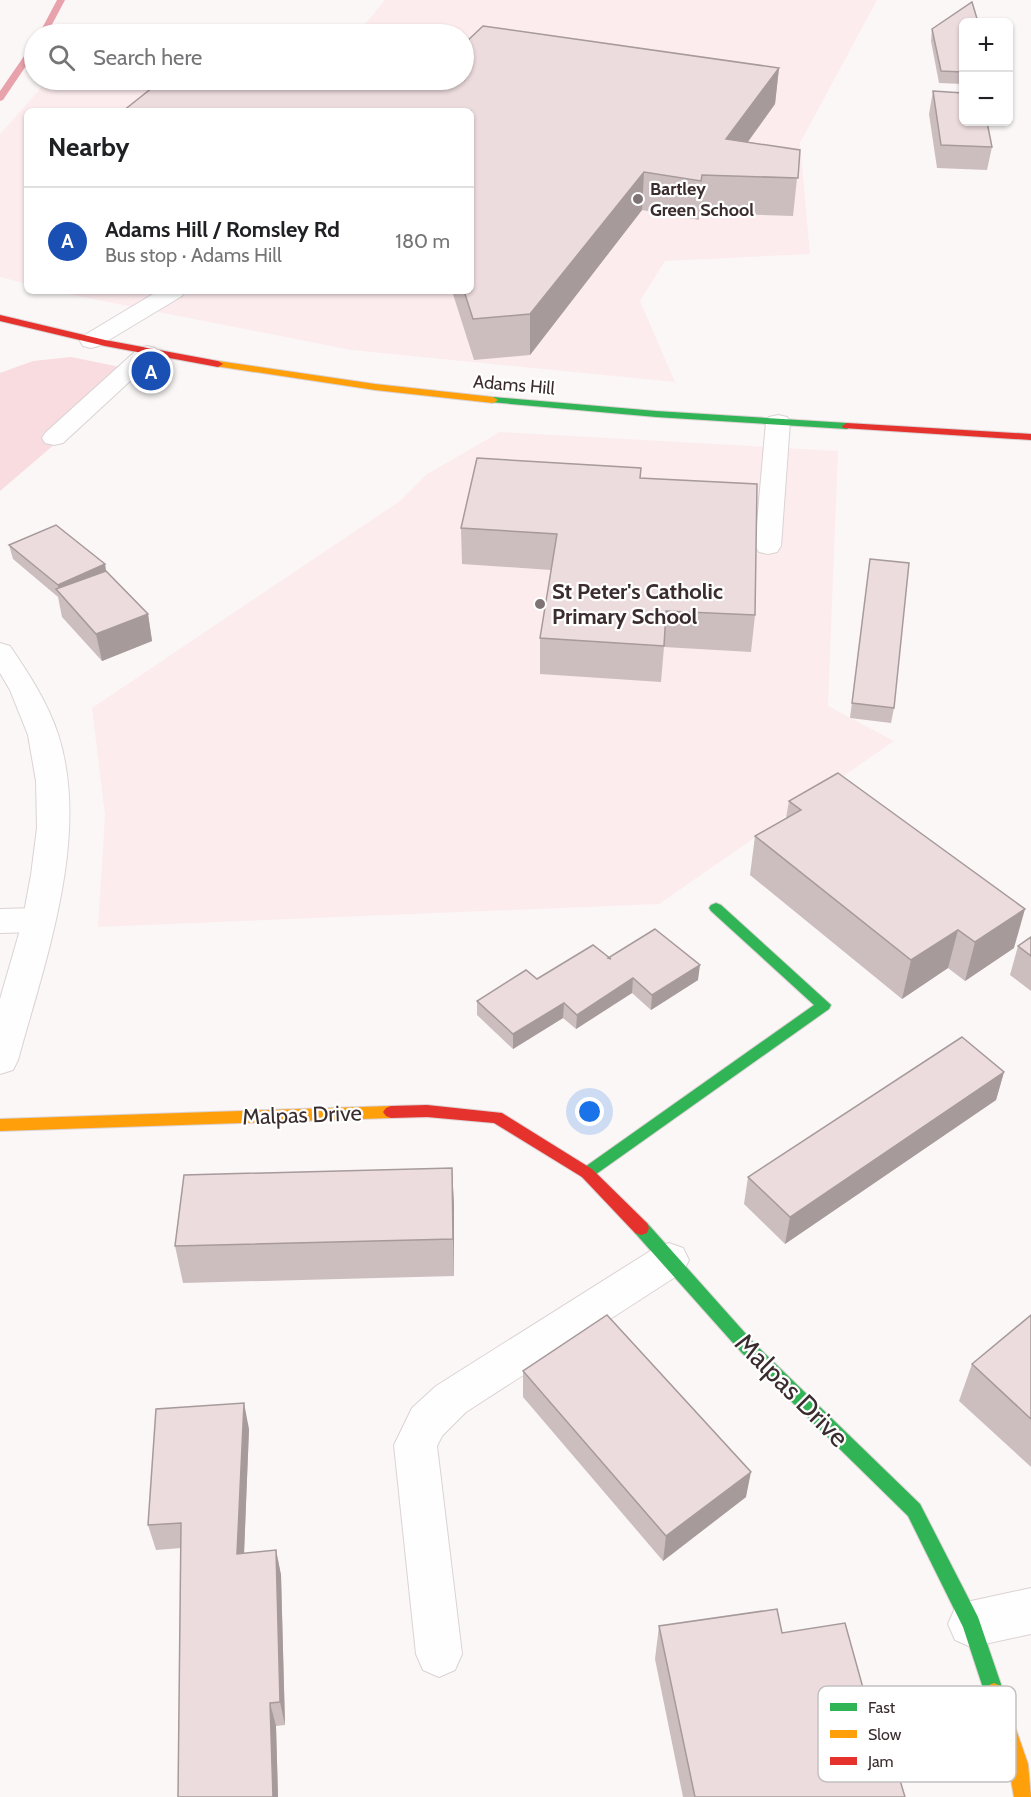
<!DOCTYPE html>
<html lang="en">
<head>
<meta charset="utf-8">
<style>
	body { margin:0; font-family:Cabin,sans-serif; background:#f2f2f2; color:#202124 }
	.controls { position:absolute; right:18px; top:18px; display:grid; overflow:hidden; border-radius:9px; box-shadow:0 2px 4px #0004 }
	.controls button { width:54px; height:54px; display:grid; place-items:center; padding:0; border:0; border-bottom:2px solid #e0e0e0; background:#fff; color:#202124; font:30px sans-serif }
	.you { position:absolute; left:590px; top:1112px; width:21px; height:21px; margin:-15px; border:4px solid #fff; border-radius:50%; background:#1a73e8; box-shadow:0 0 0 9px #1a73e833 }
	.badge { display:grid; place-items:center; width:39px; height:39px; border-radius:50%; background:#7e7475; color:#fff; font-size:20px; font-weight:700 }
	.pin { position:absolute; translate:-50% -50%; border:3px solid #fff; box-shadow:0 2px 6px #0006 }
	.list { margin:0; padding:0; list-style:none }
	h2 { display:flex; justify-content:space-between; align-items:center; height:78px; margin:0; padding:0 24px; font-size:26px }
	h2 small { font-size:20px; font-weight:400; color:#757577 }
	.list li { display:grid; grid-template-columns:39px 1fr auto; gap:18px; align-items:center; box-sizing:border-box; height:108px; padding:0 24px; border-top:2px solid #e0e0e0 }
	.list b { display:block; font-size:22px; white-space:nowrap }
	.list p { margin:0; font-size:20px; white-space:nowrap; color:#757577 }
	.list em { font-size:20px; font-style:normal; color:#757577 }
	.icon { flex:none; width:33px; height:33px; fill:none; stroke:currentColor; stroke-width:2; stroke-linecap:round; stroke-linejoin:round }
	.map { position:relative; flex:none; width:1031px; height:1797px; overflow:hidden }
	.search { position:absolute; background:#fff; box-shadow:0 2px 4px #0004; left:24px; top:24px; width:450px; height:66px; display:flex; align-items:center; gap:15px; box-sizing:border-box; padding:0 21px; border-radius:33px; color:#757577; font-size:22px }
	.panel { position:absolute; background:#fff; box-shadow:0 2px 4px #0004; left:24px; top:108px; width:450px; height:186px; border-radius:9px }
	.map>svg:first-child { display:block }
</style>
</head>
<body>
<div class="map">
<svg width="1031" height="1797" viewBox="0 0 1031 1797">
	<rect width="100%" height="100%" fill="#fbf7f7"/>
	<g fill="#fdecee">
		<polygon points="385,0 877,0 800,143 810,254 665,261 640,301 675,382 351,350 52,291 471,291 471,111 27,111 27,284 0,277 0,134 48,80 205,91 321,80 464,80 464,34 357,34"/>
		<polygon points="500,432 838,451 828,706 894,741 659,904 98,927 105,816 92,708 400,501 427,474"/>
	</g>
	<polygon fill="#f9dcdf" points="71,357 140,371 0,491 0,373 33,361"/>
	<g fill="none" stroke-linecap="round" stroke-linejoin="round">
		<g fill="#e7a2ac" fill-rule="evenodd">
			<polygon points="57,0 65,0 47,34 39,34"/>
			<polygon points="34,45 34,54 3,100 0,101 0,91 31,46"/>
		</g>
		<defs>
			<g id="lane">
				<polygon points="158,291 185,291 182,296 99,346 91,348 83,346 80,341 83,336"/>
				<polygon points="147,346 155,348 159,353 155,358 63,443 54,445 45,443 42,438 45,433 139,348"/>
				<polygon points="778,415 787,417 790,422 781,546 777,552 768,554 759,552 755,546 766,422 769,417"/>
				<polygon points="38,908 50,912 55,920 50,928 38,932 0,933 0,909"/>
				<polygon points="669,1243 683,1248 689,1260 683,1272 466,1412 442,1436 437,1446 462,1654 455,1670 439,1677 423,1670 416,1654 394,1445 412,1408 436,1386 655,1248"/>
			</g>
			<g id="street">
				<path d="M0,643l10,3c19,28 37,55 48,88 33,102 -13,227 -40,326l-5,10 -13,4v-75l22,-76 9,-48 6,-47 -1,-47 -8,-46 -18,-45 -10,-17z"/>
				<polygon points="1031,1588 1031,1634 971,1647 955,1640 948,1624 955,1608 971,1601"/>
			</g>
			<g id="fast">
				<polygon points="493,397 656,411 847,423 852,426 847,429 656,417 490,402 490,398"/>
				<polygon points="716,903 721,905 831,1005 829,1009 592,1177 587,1179 582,1177 579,1173 582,1169 814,1005 711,911 709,908 711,905"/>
				<polygon points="641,1221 647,1223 754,1343 920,1504 978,1617 1004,1693 1001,1700 994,1703 987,1700 963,1627 908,1516 742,1353 635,1233 633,1228 635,1223"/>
			</g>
			<g id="slow">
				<polygon points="218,361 375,384 493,397 498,400 493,403 375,390 215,366 213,364"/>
				<polygon points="391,1106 396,1108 399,1112 396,1116 391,1118 0,1131 0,1119"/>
				<polygon points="994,1683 1001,1686 1028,1764 1031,1797 1014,1797 1008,1764 984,1693 987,1686"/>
			</g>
			<g id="jam">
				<polygon points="0,315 105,340 218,361 223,364 218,367 105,346 0,321"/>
				<polygon points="847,423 1031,434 1031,440 843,428 842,426"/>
				<polygon points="427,1105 502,1113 592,1169 647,1223 649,1228 647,1233 641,1235 635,1233 582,1177 494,1123 427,1117 391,1118 386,1116 383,1112 386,1108 391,1106"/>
			</g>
		</defs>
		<use href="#lane" stroke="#dbd2d3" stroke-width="2"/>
		<use href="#street" stroke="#dbd2d3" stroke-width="2"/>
		<use href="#fast" stroke="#dbd2d3" stroke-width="2"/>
		<use href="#slow" stroke="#dbd2d3" stroke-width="2"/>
		<use href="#jam" stroke="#dbd2d3" stroke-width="2"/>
		<use href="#lane" fill="#fefefe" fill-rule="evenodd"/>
		<use href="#street" fill="#fefefe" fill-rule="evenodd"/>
		<use href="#fast" fill="#30b455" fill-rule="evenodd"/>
		<use href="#slow" fill="#ff9f0a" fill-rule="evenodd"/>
		<use href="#jam" fill="#e5322d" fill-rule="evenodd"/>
	</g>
	<g fill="#ccbdbf">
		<polygon points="963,22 963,84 939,83 931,41 932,29"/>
		<polygon points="779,68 775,104 748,142 800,150 793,216 699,213 699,220 642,210 530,355 474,360 452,291 471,291 471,111 350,83"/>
		<polygon points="933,91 992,147 987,170 937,168 929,114"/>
		<polygon points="640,478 755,615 751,652 664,647 661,682 540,674 540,638 551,570 462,564 461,528"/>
		<polygon points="9,545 105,564 106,571 148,614 152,641 102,661 62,617 58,597 13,559"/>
		<polygon points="870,559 894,708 891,723 850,718"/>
		<polygon points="789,801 1014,948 965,981 948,968 902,999 750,875 755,836 786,818"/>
		<polygon points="1031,937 1031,991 1010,975 1018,946"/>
		<polygon points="608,958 698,980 651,1010 632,993 576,1029 563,1018 513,1049 477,1015 477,1001 537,979"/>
		<polygon points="1004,1072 996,1100 785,1244 744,1204 748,1177"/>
		<polygon points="452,1168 454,1206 454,1276 183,1283 175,1246"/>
		<polygon points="1031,1315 1031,1467 959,1401 972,1364"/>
		<polygon points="523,1371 746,1497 663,1561 523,1397"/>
		<polygon points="249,1429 244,1554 276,1550 281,1575 285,1725 276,1726 278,1797 178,1797 181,1548 156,1550 148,1525"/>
		<polygon points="659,1626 782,1633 878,1742 905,1797 683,1797 655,1659"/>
	</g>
	<g fill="#a69a9b">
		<polygon points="779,68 775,104 723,176 726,139"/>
		<polygon points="644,172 642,210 530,355 530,314"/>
		<polygon points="105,564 107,578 59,593 58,585"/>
		<polygon points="148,614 152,641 102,661 96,634"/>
		<polygon points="1025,909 1014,948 965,981 975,942"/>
		<polygon points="958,930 948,968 902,999 911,960"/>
		<polygon points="700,965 698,980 651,1010 652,995"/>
		<polygon points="633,978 632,993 576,1029 577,1015"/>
		<polygon points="564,1003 563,1018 513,1049 513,1034"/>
		<polygon points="1004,1072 996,1100 785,1244 790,1217"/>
		<polygon points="452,1168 454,1206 454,1276 453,1239"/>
		<polygon points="244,1403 249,1429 243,1579 237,1554"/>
		<polygon points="751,1472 746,1497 663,1561 666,1536"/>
		<polygon points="276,1550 281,1575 285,1725 280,1702"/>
		<polygon points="270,1703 276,1726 278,1797 273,1797"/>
	</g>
	<g fill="#eddcde" stroke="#a69a9b" stroke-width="1.5">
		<polygon points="972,2 978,22 963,22 963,72 941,71 932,29"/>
		<polygon points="483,26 779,68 726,139 800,150 798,178 702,175 701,181 644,172 530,314 473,319 464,291 471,291 471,111 123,111 162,80 327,80 350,83 354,80 464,80 464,44"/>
		<polygon points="933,91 963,93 963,122 987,122 992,147 941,145"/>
		<polygon points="477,458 641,468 640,478 757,484 755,615 666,611 664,646 540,638 557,534 461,528"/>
		<polygon points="56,525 105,564 58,585 9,545"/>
		<polygon points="870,559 909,563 894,708 852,703"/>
		<polygon points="106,571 148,614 96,634 56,589"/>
		<polygon points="838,773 1025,909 975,942 958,930 911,960 755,836 801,810 789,801"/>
		<polygon points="655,929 700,965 652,995 633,978 577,1015 564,1003 513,1034 477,1001 526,970 537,979 593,945 611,959 608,958"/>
		<polygon points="1031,937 1031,956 1018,946"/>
		<polygon points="962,1037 1004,1072 790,1217 748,1177"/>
		<polygon points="452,1168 453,1239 175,1246 184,1175"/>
		<polygon points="607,1315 751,1472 666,1536 523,1371"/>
		<polygon points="1031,1315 1031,1419 972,1364"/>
		<polygon points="244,1403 237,1554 276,1550 280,1702 270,1703 273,1797 178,1797 181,1523 148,1525 156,1409"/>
		<polygon points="777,1609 782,1633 845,1623 878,1742 888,1740 905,1797 695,1797 659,1626"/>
	</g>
	<g fill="#7e7475" stroke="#fff" stroke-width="2">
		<circle cx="638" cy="199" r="6"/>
		<circle cx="540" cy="604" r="6"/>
	</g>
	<g text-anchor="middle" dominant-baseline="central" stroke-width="4.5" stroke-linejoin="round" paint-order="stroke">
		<g font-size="18" font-weight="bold" fill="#3b2d2f" stroke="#fff" text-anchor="start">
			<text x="650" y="189">Bartley<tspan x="650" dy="21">Green School</tspan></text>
		</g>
		<g font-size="18" fill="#3b2d2f" stroke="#fff">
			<text transform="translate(514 385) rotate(5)">Adams Hill</text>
		</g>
		<g font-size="22" font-weight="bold" fill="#3b2d2f" stroke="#fff" text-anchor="start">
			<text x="552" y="591">St Peter's Catholic<tspan x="552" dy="25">Primary School</tspan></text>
		</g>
		<g font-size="22" fill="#3b2d2f" stroke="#fff">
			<text transform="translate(302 1115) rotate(-2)">Malpas Drive</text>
		</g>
		<g font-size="27" fill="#3b2d2f" stroke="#fff">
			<text transform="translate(792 1390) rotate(45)">Malpas Drive</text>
		</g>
	</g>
	<rect x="818" y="1686" width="198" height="96" rx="9" fill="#fff" stroke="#c4c0c1" stroke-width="1.5"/>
	<rect x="830" y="1703" width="27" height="8" fill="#30b455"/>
	<rect x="830" y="1730" width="27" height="8" fill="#ff9f0a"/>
	<rect x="830" y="1757" width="27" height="8" fill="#e5322d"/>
	<g font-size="16" fill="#3b2d2f">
		<text x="868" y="1713">Fast</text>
		<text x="868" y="1740">Slow</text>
		<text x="868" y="1767">Jam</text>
	</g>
</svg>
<div class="controls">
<button>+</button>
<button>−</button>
</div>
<div class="you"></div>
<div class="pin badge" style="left:151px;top:371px;background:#1a4fb4">A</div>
<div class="search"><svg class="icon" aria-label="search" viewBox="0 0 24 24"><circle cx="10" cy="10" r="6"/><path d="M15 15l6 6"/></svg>Search here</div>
<section class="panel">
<h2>Nearby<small></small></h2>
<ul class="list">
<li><span class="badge" style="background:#1a4fb4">A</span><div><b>Adams Hill / Romsley Rd</b><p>Bus stop · Adams Hill</p></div><em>180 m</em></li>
</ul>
</section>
</div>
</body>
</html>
